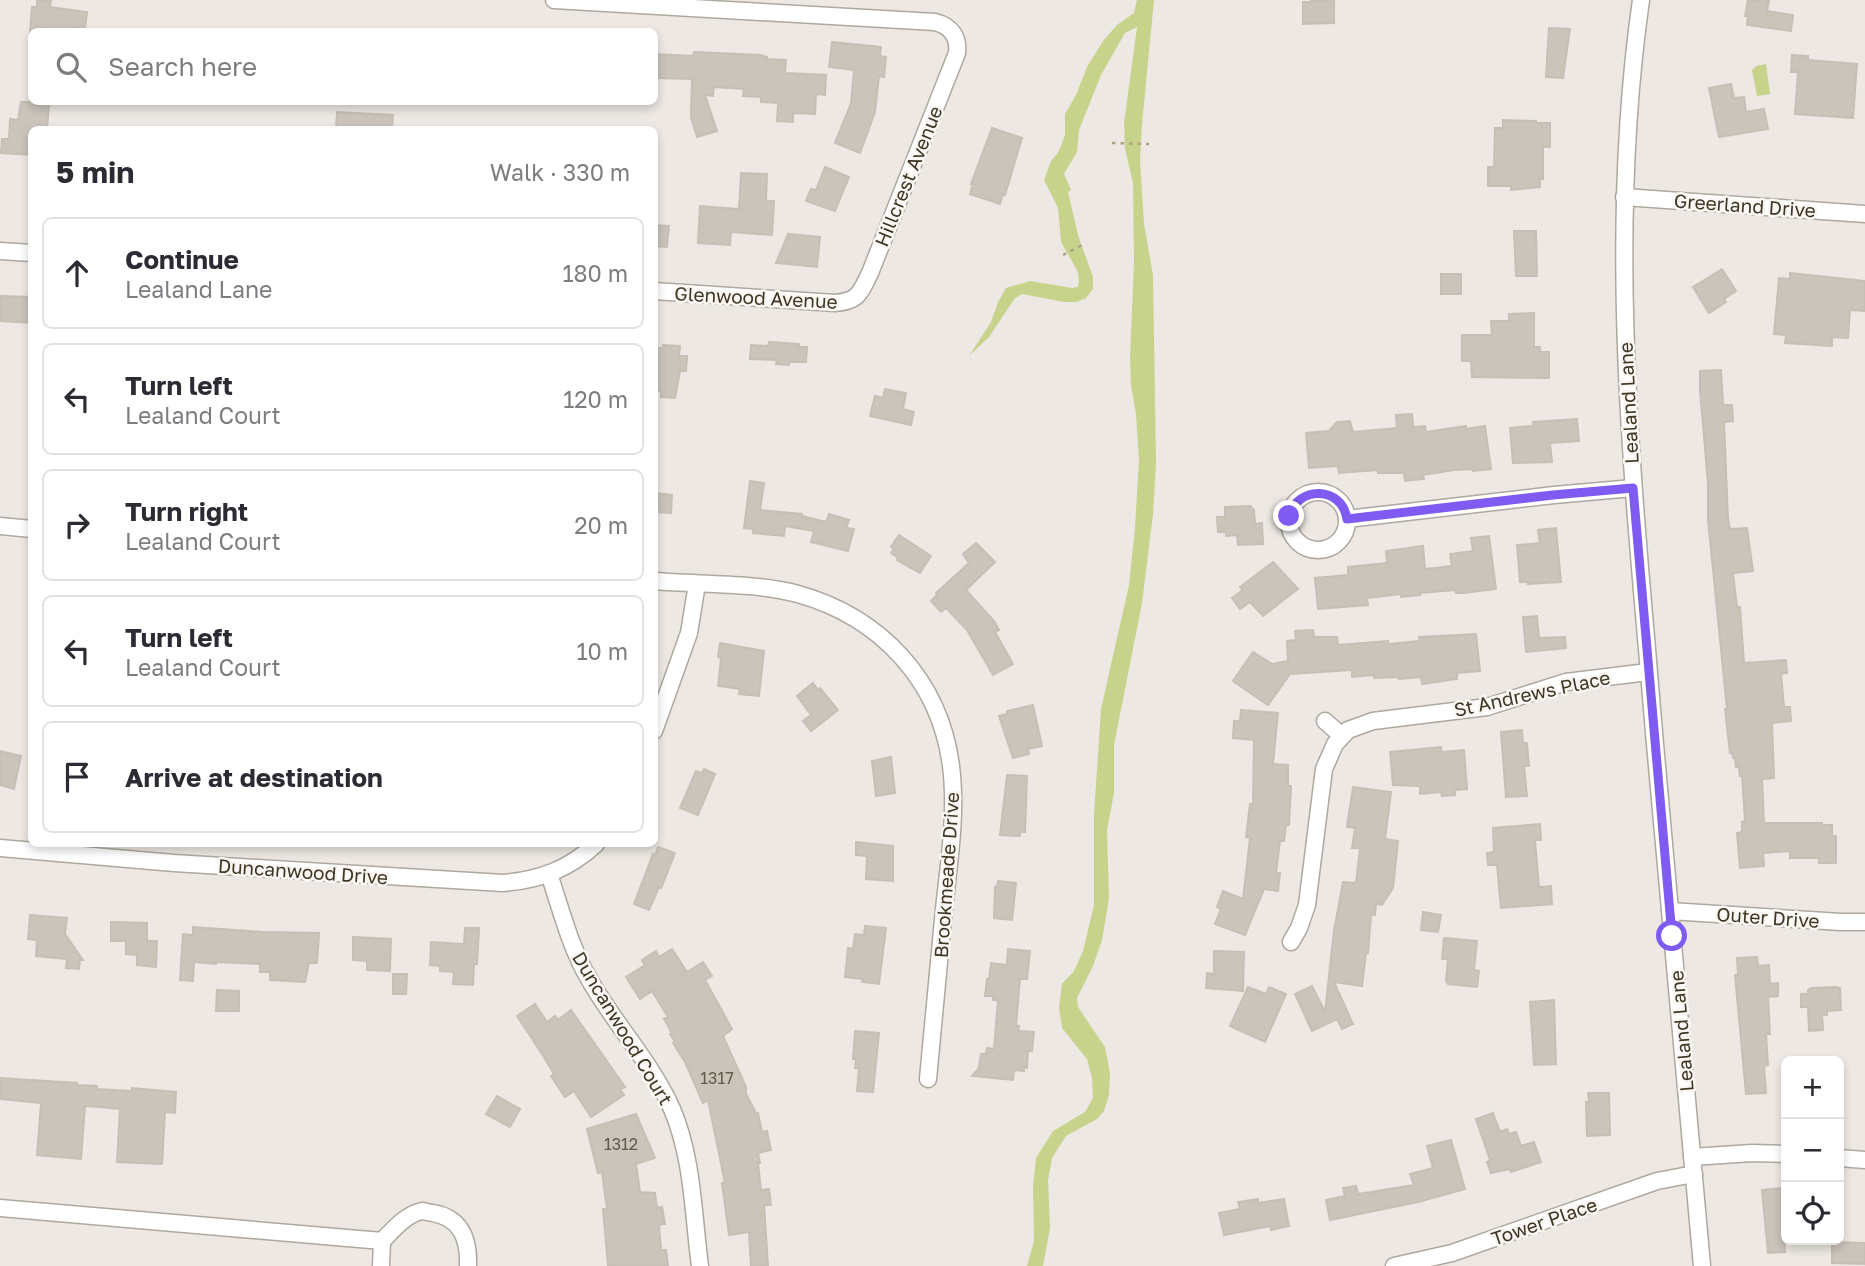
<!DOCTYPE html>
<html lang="en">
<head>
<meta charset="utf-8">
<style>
	body { margin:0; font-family:"Golos Text",sans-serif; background:#f7f7f7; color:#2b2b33 }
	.controls { position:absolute; right:21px; bottom:21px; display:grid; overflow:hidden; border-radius:10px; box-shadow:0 4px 10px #0003 }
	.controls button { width:63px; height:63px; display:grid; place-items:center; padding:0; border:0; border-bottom:2px solid #e1e1e2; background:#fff; color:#2b2b33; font:35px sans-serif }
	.stop { position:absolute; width:21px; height:21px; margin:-16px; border:5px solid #805bf2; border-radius:50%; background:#fff }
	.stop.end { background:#805bf2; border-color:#fff; box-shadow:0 2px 7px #0008 }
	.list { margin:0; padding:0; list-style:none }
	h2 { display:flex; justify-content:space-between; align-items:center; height:91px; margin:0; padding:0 28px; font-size:30px }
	h2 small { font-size:23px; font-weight:400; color:#7c7c81 }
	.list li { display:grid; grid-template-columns:46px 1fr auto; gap:21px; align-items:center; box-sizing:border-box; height:112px; margin:0 14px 14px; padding:0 14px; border:2px solid #e1e1e2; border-radius:10px }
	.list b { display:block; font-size:26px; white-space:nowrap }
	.list p { margin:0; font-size:23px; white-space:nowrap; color:#7c7c81 }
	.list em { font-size:23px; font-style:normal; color:#7c7c81 }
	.icon { flex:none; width:38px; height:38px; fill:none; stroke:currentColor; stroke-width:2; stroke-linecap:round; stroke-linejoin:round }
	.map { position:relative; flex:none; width:1865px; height:1266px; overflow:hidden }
	.search { position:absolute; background:#fff; box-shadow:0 4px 10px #0003; left:28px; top:28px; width:630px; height:77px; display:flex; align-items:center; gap:18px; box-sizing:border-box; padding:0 24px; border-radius:10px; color:#7c7c81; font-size:26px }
	.panel { position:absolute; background:#fff; box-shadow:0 4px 10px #0003; left:28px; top:126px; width:630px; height:721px; border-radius:10px }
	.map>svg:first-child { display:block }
</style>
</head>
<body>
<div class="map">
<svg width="1865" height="1266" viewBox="0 0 1865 1266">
	<rect width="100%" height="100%" fill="#ede8e3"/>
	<g fill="#c7d28b">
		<polygon points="1137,0 1154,0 1142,124 1140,160 1144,224 1153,275 1156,463 1153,514 1142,603 1114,745 1114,793 1107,830 1109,898 1102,940 1093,966 1077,998 1078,1007 1105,1047 1110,1073 1109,1095 1104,1111 1097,1119 1066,1136 1052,1158 1048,1180 1050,1228 1043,1266 1027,1266 1034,1241 1033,1186 1036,1158 1053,1131 1085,1112 1093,1098 1092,1078 1087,1059 1062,1028 1059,1007 1062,984 1074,971 1083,951 1094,905 1094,815 1101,709 1129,585 1135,528 1139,460 1136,414 1131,386 1130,357 1134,262 1133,183 1125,149 1124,123 1137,27 1125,33 1101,75 1079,130 1077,152 1064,174 1071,190 1068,192 1078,235 1093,277 1093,289 1086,298 1077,302 1064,302 1022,294 1015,298 989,337 969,356 991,322 998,302 1006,288 1030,281 1072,288 1078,287 1079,281 1078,272 1061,242 1058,208 1044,180 1051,161 1058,153 1065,135 1065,114 1076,95 1087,67 1103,41 1117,25 1134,13"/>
		<polygon points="1766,64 1770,94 1757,96 1752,70 1756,66"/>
	</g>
	<g fill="#cac4bb" stroke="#c6bfb5" stroke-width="2">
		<polygon points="37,0 51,1 50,7 87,12 85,29 77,28 77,32 30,32 32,7 37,7"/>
		<polygon points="1311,0 1334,0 1334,23 1303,24 1303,2 1311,2"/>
		<polygon points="1748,0 1769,0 1767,11 1793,15 1791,31 1747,25 1748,16 1745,16"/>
		<polygon points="1549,28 1570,29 1563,78 1546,77"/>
		<polygon points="832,42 881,47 880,56 886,57 884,77 879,76 875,112 860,153 835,143 851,103 854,70 829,67"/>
		<polygon points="694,52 760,55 767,57 766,59 786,60 785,73 826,75 825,95 816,94 815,114 793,113 793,122 777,121 778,103 761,102 761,97 743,96 744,89 714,87 713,96 705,95 717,131 697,137 691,117 692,79 654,78 654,54 693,56"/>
		<polygon points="1792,55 1808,56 1808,60 1857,64 1853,118 1795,114 1798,72 1791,72"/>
		<polygon points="1731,84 1734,98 1744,97 1746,112 1764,109 1768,129 1719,137 1709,88"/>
		<polygon points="21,102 49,102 47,130 32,130 32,155 1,153 2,139 9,139 10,119 18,120"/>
		<polygon points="337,112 393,115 392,130 336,130"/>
		<polygon points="1503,120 1536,121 1536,123 1550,123 1550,147 1543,147 1543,179 1540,179 1540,187 1511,190 1511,186 1488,186 1488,167 1494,167 1495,128 1503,128"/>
		<polygon points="992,128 1022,138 1005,195 1003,194 1000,204 970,194 973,184 971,184"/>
		<polygon points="825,167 849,177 835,211 806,201 811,189 816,190"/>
		<polygon points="741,173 767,174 766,201 774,201 772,235 731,232 730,245 698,243 700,206 739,209"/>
		<polygon points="654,225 669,226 667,247 654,246"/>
		<polygon points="1514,231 1536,231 1537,276 1516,276"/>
		<polygon points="788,234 820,237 817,267 776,263"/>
		<polygon points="1722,269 1736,291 1724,299 1726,302 1709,313 1693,287"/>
		<polygon points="1790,273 1865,281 1865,311 1850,310 1848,338 1832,337 1832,346 1785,343 1786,335 1774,334 1779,278 1790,279"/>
		<rect x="1441" y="274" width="20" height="20"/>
		<polygon points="1,296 32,297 32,323 0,321"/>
		<polygon points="1534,313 1534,347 1540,347 1540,352 1549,352 1549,378 1472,377 1471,361 1462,361 1462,335 1492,335 1491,321 1509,321 1509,314"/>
		<polygon points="769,342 799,344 799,347 807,347 806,362 789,362 789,365 776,364 777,360 750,359 751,345 768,346"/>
		<polygon points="663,345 680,346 679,356 687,356 686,371 680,371 675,398 661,397 661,391 654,391 654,354 657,354 657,348 663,348"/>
		<polygon points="1721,370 1723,405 1732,405 1733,421 1724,422 1728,518 1730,529 1747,528 1753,571 1733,573 1737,607 1740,607 1744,663 1786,660 1787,673 1781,674 1784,707 1790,707 1791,721 1772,723 1774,778 1762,779 1764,823 1822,823 1822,825 1832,825 1832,836 1836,836 1836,863 1819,863 1819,858 1790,858 1790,851 1763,853 1764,866 1740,868 1737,833 1742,832 1742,822 1745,821 1742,776 1740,776 1739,767 1736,767 1735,758 1733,758 1732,753 1730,753 1727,727 1725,709 1727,709 1708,520 1708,484 1700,390 1700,371"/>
		<polygon points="885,389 906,393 903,409 914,412 911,425 870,416 875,396 883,398"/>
		<polygon points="1412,414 1413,427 1425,426 1426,432 1466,426 1466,429 1485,426 1491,469 1473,471 1472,469 1454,470 1423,475 1424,479 1405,481 1404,473 1378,473 1378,470 1339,473 1338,466 1309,468 1306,433 1329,431 1337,422 1350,421 1353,432 1397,428 1396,415"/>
		<polygon points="1577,419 1579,441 1550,443 1552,462 1513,463 1510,428 1533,426 1533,422"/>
		<polygon points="750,481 764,483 760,510 802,514 802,516 826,522 829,514 849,520 846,528 854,529 848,551 811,542 814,531 785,526 784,536 753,533 753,529 744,528"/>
		<polygon points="654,493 672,495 671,513 654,512"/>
		<polygon points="1250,506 1254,510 1255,524 1262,523 1263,544 1238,545 1237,535 1226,536 1226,532 1218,532 1217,517 1225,517 1225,507"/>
		<polygon points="1556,528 1561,582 1528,584 1528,582 1520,582 1517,545 1540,543 1538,530"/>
		<polygon points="899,535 931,556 920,573 897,560 898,558 891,553 894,549 891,547"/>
		<polygon points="1489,536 1496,589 1464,593 1456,593 1455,590 1420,593 1420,595 1401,597 1401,594 1367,598 1368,605 1318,609 1315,578 1348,575 1348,567 1387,563 1386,551 1423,546 1425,569 1452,566 1450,554 1473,551 1471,538"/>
		<polygon points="976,543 995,562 966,590 994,621 999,630 995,632 1013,664 993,675 967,630 946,608 941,612 931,601 937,595 936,593 969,563 963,554"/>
		<polygon points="1273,562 1298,589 1263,616 1250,602 1240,609 1232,598 1243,590 1240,587"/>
		<polygon points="1537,616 1539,638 1565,637 1566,648 1526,652 1523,617"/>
		<polygon points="1313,630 1314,637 1337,637 1338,645 1388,641 1388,644 1420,641 1419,637 1476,634 1480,671 1457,673 1457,679 1422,684 1421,677 1399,679 1398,677 1374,678 1374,675 1352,677 1352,670 1290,674 1268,705 1233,681 1253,652 1272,664 1288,661 1287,641 1296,640 1295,631"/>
		<polygon points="720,643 764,651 759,696 739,694 740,689 718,686 721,658 718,657"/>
		<polygon points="813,683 818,690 820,688 838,710 811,731 803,721 811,715 797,696"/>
		<polygon points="1033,705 1042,746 1028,749 1029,754 1013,758 999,716 1007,714 1007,711"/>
		<polygon points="1241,710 1278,713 1273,764 1288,765 1288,786 1291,786 1289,825 1286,825 1284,841 1280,841 1276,873 1280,873 1278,891 1264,889 1245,935 1215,924 1221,909 1217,907 1223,891 1243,899 1250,838 1246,837 1250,804 1253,804 1254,740 1233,738 1234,721 1240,721"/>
		<polygon points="1522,730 1523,743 1527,743 1529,766 1524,766 1527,796 1506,797 1501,732"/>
		<polygon points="1441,747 1441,752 1464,750 1467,789 1455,790 1455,795 1442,796 1441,792 1420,794 1420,786 1393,785 1390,752"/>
		<polygon points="0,751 21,756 14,789 0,785"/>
		<polygon points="891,757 895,793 876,796 872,761"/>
		<polygon points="704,769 715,774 698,815 680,808 696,771 702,773"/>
		<polygon points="1007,775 1027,776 1025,832 1020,832 1020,836 1000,835"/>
		<polygon points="1353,787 1391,792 1385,839 1398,841 1393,888 1382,905 1376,904 1375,915 1371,915 1368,953 1366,953 1362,986 1334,982 1353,1024 1342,1029 1337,1019 1312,1031 1295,994 1312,986 1325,1012 1334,931 1343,882 1356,883 1360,848 1352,848 1355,828 1347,827"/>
		<polygon points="1540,824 1541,840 1535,840 1539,887 1551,886 1552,904 1501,908 1497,865 1488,865 1487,853 1494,852 1493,828"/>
		<polygon points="856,842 893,846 893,881 866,879 867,856 856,855"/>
		<polygon points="658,847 675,853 661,888 659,887 649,910 634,904 653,854 655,855"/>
		<polygon points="998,881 1016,883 1012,920 994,918 995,887 997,887"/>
		<polygon points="1423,912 1441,915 1438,932 1421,930"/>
		<polygon points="30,915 67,918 65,934 83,960 80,960 79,969 66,968 67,959 36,956 37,940 28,939"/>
		<polygon points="111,922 147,923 147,941 157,941 156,967 137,965 137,955 126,954 126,941 111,941"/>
		<polygon points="865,926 886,928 879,984 862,982 863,979 845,977 848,948 853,949 855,934 864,935"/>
		<polygon points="193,927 263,932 319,933 317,963 309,963 305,982 270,980 270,972 260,972 260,964 216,962 216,964 194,962 193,981 180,980 183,934 193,935"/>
		<polygon points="465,928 479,928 477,964 474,964 473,985 453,984 454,972 440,971 440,966 430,965 431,942 464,944"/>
		<polygon points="353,937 391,939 390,971 367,970 367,961 353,960"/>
		<polygon points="1444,938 1477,941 1474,970 1479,971 1477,987 1448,984 1446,981 1448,959 1442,959"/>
		<polygon points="672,949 687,972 703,962 712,976 705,980 732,1029 723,1036 746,1087 746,1094 756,1113 758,1113 762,1132 767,1131 771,1150 758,1153 760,1163 758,1163 761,1190 769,1189 771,1205 764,1205 768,1266 751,1266 749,1232 729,1235 722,1183 725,1183 708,1100 703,1103 685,1062 673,1043 675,1042 670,1034 672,1033 664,1019 668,1017 652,991 640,999 626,977 645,965 642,960 656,951 659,957"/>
		<polygon points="1008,949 1030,951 1027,979 1020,979 1016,1026 1019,1026 1018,1031 1034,1032 1032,1051 1028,1051 1027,1068 1024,1067 1024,1071 1014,1070 1013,1080 972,1076 979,1068 981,1054 986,1054 987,1048 994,1049 998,1000 993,1000 993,996 985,996 987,979 989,979 991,963 1007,965"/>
		<polygon points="1214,951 1244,952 1243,991 1206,988 1207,973 1214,974"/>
		<polygon points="1757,957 1758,966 1769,965 1770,984 1778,983 1778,996 1768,997 1770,1034 1766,1034 1768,1065 1764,1066 1766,1093 1746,1094 1735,975 1738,975 1737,958"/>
		<polygon points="393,974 407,974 406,994 393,994"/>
		<polygon points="1248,987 1266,994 1269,987 1286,994 1265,1042 1230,1026"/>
		<polygon points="1836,987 1840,988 1841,1010 1827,1011 1827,1015 1822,1015 1823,1030 1809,1031 1808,1007 1801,1007 1801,994 1808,994 1808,990 1811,988"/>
		<polygon points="217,990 239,991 239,1011 216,1011"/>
		<polygon points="1554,1000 1556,1064 1534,1065 1530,1002"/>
		<polygon points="535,1004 547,1022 555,1016 558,1020 571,1010 625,1087 620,1089 624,1095 591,1117 574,1091 565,1097 551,1076 554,1074 542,1054 517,1016"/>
		<polygon points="855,1031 879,1033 873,1092 857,1091 859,1068 855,1068 856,1059 853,1059"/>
		<polygon points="0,1078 77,1083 77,1085 97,1086 97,1089 132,1091 132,1088 176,1092 175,1113 165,1112 162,1164 117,1162 120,1109 99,1107 85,1106 81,1159 37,1155 41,1103 0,1099"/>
		<polygon points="1588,1093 1609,1093 1610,1135 1587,1136 1586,1102 1589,1102"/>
		<polygon points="497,1096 520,1109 510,1127 486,1114"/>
		<polygon points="1493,1113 1500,1132 1507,1129 1509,1134 1516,1132 1521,1146 1534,1142 1541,1162 1511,1172 1510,1169 1491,1173 1487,1162 1490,1160 1476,1119"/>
		<polygon points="636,1114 655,1158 636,1164 640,1192 655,1193 657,1208 662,1207 665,1224 659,1225 661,1250 666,1250 668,1266 608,1266 603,1209 607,1209 602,1172 598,1173 587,1129"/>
		<polygon points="1451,1140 1465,1189 1418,1202 1330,1220 1326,1200 1345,1196 1343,1188 1356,1186 1358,1194 1414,1185 1410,1174 1433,1168 1427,1146"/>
		<polygon points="1782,1188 1785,1252 1768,1253 1762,1190"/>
		<polygon points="1258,1199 1258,1203 1284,1199 1289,1226 1271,1230 1270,1226 1224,1235 1219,1213 1240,1209 1238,1202"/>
		<polygon points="1832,1242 1865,1243 1865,1264 1832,1263"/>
	</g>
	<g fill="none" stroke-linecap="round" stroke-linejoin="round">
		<defs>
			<g id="minor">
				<path d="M554,0l381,22c16,4 24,15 22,31l-87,220c-10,20 -11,28 -35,30l-181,-12"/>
				<path d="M1641,0c-31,216 -13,433 6,649 17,206 36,412 55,617"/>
				<polyline points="1624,197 1865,214"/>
				<polyline points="0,251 32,253"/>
				<circle cx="1318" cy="521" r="29"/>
				<polyline points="1347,519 1554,495 1633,488"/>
				<polyline points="0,526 32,529"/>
				<path d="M654,581c47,4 98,1 144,13 82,23 142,86 153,172 6,47 -2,96 -7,143 -5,57 -11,113 -16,170"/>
				<polyline points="1325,721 1342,736"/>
				<polyline points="654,731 689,633 697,584"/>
				<path d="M0,848l174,15 329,20c37,-3 66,-14 93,-39"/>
				<path d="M549,874c12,35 21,73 40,105 25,44 62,83 83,130 21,49 21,105 28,157"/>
				<polyline points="1670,911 1841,922 1865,922"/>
				<polyline points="1291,942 1299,928 1307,905 1324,769 1335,744 1348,730 1373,721 1487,707 1566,682 1648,672"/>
				<polyline points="1692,1157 1752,1153 1786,1154"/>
				<polyline points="1839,1158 1865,1160"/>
				<polyline points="0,1208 382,1241 381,1266"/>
				<path d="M382,1241c10,-10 24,-27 40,-30 3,0 7,2 11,2 28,5 36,26 35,53"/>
				<polyline points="1394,1266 1452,1253 1657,1181 1694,1174"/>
			</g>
		</defs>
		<use href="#minor" stroke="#aea89e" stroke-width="19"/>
		<g stroke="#b0a283" stroke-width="2.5" stroke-dasharray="3.5 5" stroke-linecap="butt">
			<polyline points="1112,143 1149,144"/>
			<polyline points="1063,255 1084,244"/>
		</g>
		<use href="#minor" stroke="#fff" stroke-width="16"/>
	</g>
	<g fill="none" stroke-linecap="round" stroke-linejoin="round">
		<path stroke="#805bf2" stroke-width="9" d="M1289,516c9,-31 53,-30 58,3l206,-24 80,-7 39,448"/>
	</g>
	<g text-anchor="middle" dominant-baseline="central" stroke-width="5" stroke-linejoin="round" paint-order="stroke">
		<g font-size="16" fill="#615a48">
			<text x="717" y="1078">1317</text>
			<text x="621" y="1144">1312</text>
		</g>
		<g font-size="19" fill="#3e3622" stroke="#f9f6f3">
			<text transform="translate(908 176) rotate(-68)">Hillcrest Avenue</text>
			<text transform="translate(1745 205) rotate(4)">Greerland Drive</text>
			<text transform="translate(756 297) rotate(3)">Glenwood Avenue</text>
			<text transform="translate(1628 403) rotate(-93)">Lealand Lane</text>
			<text transform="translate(1532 693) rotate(-12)">St Andrews Place</text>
			<text transform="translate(303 871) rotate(4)">Duncanwood Drive</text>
			<text transform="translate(946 875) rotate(-86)">Brookmeade Drive</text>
			<text transform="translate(1768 917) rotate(4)">Outer Drive</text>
			<text transform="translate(623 1028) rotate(59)">Duncanwood Court</text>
			<text transform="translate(1681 1031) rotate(-95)">Lealand Lane</text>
			<text transform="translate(1544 1221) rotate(-19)">Tower Place</text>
		</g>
	</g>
</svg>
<div class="controls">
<button>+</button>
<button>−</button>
<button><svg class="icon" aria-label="locate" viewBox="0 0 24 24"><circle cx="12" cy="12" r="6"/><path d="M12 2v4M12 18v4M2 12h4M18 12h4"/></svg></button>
</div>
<div class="stop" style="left:1672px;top:936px"></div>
<div class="stop end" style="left:1289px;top:516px"></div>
<div class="search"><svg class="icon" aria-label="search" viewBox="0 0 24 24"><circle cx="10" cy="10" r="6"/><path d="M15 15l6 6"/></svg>Search here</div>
<section class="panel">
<h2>5 min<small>Walk · 330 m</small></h2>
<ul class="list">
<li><svg class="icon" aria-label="ahead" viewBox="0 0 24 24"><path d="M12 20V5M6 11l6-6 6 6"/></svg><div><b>Continue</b><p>Lealand Lane</p></div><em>180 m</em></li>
<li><svg class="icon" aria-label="left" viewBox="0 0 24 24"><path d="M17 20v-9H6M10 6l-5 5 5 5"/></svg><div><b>Turn left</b><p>Lealand Court</p></div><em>120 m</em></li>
<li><svg class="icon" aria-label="right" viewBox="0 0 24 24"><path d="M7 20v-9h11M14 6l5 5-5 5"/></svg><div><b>Turn right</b><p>Lealand Court</p></div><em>20 m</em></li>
<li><svg class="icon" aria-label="left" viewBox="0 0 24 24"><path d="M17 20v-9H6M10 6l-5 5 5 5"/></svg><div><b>Turn left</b><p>Lealand Court</p></div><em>10 m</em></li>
<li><svg class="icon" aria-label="arrive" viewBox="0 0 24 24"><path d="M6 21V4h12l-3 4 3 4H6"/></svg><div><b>Arrive at destination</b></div></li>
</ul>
</section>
</div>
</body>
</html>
